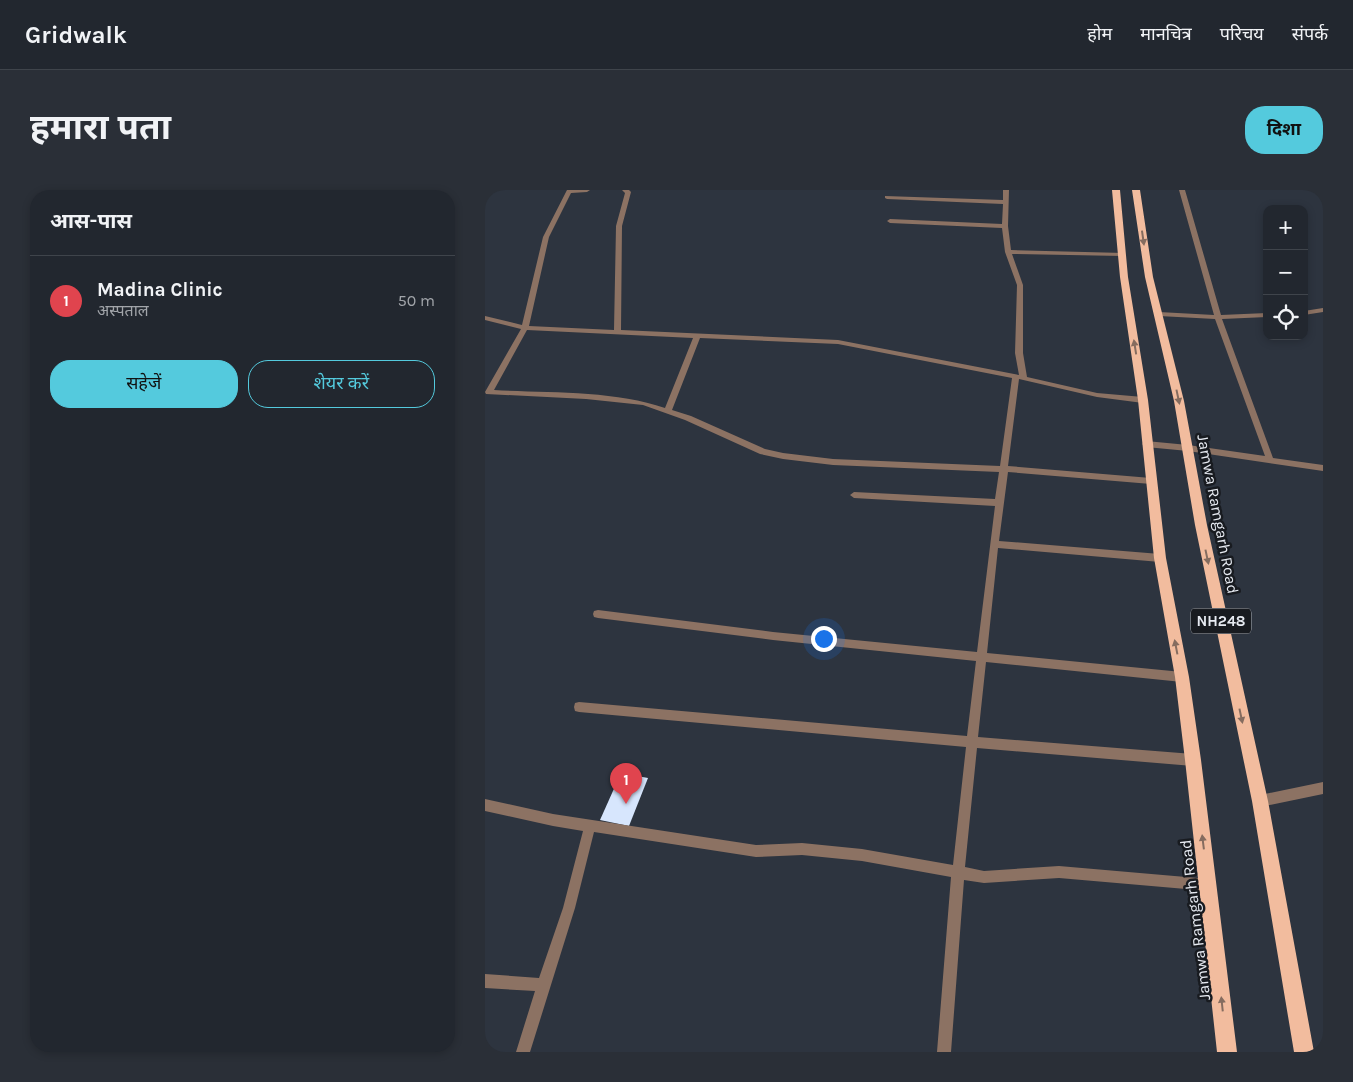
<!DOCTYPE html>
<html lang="hi">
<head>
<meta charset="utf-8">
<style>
	body { margin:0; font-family:Karla,"Noto Sans Devanagari",sans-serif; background:#2a2f37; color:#f1f3f6 }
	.controls { position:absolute; right:15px; top:15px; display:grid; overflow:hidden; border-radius:10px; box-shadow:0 2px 8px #0003 }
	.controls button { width:45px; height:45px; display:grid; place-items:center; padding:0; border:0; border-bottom:1px solid #3f444b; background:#22272f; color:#f1f3f6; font:25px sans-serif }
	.you { position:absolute; left:338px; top:448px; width:18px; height:18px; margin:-12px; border:4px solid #fff; border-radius:50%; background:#1a73e8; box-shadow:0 0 0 8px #1a73e833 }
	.badge { display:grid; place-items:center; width:32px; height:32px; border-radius:50%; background:#54cadd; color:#fff; font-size:16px; font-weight:700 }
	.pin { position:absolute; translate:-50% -41px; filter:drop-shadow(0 1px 2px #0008) }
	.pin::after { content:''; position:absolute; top:26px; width:18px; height:15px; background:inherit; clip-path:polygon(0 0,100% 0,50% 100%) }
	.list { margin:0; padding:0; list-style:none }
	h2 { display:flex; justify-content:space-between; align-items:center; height:65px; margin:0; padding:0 20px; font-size:21px }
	h2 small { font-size:16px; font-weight:400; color:#a2a5aa }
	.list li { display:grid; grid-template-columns:32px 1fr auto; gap:15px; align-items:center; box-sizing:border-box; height:90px; padding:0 20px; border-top:1px solid #3f444b }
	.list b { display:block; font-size:19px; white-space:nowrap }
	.list p { margin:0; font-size:16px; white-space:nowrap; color:#a2a5aa }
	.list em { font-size:16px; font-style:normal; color:#a2a5aa }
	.actions { display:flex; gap:10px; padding:15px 20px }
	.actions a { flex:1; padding:11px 0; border:1px solid #54cadd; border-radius:20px; text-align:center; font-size:18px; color:#54cadd }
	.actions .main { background:#54cadd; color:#111 }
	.icon { flex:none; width:28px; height:28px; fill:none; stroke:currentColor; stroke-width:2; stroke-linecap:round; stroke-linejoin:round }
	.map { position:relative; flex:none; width:838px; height:862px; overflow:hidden; border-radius:20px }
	header { display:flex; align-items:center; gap:30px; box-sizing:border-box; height:70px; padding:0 25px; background:#22272f; border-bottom:1px solid #3f444b }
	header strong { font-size:24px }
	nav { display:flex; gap:28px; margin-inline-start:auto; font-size:18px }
	.intro { display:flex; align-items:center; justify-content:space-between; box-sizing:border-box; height:120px; padding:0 30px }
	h1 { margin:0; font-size:35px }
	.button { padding:12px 22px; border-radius:20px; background:#54cadd; color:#111; font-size:18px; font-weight:700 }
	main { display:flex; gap:30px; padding:0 30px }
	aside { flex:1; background:#22272f; border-radius:20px; box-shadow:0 2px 8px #0003 }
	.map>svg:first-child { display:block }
</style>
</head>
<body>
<header>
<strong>Gridwalk</strong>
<nav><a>होम</a><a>मानचित्र</a><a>परिचय</a><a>संपर्क</a></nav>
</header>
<div class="intro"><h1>हमारा पता</h1><a class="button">दिशा</a></div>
<main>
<aside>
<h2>आस-पास<small></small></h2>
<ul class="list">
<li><span class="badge" style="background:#e0444e">1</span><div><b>Madina Clinic</b><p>अस्पताल</p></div><em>50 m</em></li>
</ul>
<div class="actions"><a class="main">सहेजें</a><a>शेयर करें</a></div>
</aside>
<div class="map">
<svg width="838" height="862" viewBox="0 0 838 862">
	<rect width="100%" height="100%" fill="#2d343f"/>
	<polygon fill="#d7e6fd" points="136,583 163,588 144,636 115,630"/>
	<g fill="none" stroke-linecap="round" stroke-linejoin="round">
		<g fill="#8c7263" fill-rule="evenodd">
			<path d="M82,0h23l-3,2 -16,1 -22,44 -20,89 85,4 2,-104 9,-33 -3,-3h7l2,2 -9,34 -1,104 217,10 181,35 -4,-22 2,-68 -12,-33 -3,-24 -112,-5 -3,-2 3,-2 112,5 1,-20 -116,-5 -2,-1v-2l118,4v-10h6l-1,36 3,24 113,3v2l-2,1 -110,-2 11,31v68l4,24 70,16 46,4 4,3 -4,3 -46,-6 -78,-18 -11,87 143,12 4,3 -4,3 -143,-12 -9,69 161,13 5,4 -5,4 -162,-14 -11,105 195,19 4,2 1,3 -1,3 -4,2 -196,-20 -8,75 215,17 4,2 2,4 -2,4 -4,2 -216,-18 -12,119 19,4 75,-5 150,13 5,1 1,5 -1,5 -5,1 -150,-13 -75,5 -20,-3 -13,172h-14l14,-175 -89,-16 -60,-6 -46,2 -162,-25 -19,76 -45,144h-14l19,-61 -50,-3v-14l54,4 24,-70 20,-77 -30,-5 -68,-15v-12l68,15 203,31 46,-2 60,6 91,16 13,-118 -387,-35 -4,-1 -1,-4 1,-4 4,-1 388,34 9,-75 -203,-21 -175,-22 -4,-1 -1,-3 1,-3 4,-1 175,22 204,20 18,-146 -141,-8 -4,-3 4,-3 141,7 4,-27 -166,-7 -50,-6 -23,-5 -75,-34 -42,-15 -57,-6 -100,-5 -1,-2 36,-63 -36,-9v-4l37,9 21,-88zM42,140l166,8 -28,70c-51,-18 -117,-15 -171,-18zM215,148l138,6 174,34 -12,88 -167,-7 -50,-6 -18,-4 -74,-33 -19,-6z"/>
			<polygon points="694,0 700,0 736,125 782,123 782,127 737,129 788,268 838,275 838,281 703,261 661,257 657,254 661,251 703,255 780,266 730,129 674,126 671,124 674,122 729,125"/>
			<polygon points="838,118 838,122 819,125 819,121"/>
			<polygon points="838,592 838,604 775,617 771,615 769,611 771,607 775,605"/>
		</g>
		<g fill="#f2bc9e" fill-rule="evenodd">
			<polygon points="627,0 635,0 643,87 663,210 681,368 704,487 716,570 752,862 732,862 700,570 690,487 669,368 653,210 635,87"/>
			<polygon points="647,0 655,0 668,87 699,211 722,335 783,611 829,862 809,862 767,611 710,335 689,211 660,87"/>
		</g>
	</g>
	<defs><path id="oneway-solid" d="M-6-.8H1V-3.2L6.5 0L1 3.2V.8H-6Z" transform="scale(1.25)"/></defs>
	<g fill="#856c5f">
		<use href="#oneway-solid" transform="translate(658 48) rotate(82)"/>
		<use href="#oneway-solid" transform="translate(650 157) rotate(-99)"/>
		<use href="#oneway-solid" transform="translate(693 207) rotate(78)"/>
		<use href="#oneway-solid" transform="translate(722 367) rotate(78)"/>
		<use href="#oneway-solid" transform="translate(691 457) rotate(-101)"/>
		<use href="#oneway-solid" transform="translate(756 526) rotate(78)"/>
		<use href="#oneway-solid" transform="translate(718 652) rotate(-97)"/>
		<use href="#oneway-solid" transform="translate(737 814) rotate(-96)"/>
	</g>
	<g text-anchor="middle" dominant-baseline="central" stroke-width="5" stroke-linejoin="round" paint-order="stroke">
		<rect fill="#181b20" stroke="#a9adb3" stroke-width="1" x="706" y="418.5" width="60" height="25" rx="4"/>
		<g font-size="15" font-weight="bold" fill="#e7ebf2">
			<text x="736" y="431">NH248</text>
		</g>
		<g font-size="16" fill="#e7ebf2" stroke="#181b20">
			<text transform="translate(733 324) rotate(79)">Jamwa Ramgarh Road</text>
			<text transform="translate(710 730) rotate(-97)">Jamwa Ramgarh Road</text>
		</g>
	</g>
</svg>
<div class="controls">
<button>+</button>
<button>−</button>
<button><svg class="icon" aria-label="locate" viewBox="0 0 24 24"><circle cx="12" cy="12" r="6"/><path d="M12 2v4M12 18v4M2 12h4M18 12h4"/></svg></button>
</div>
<div class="you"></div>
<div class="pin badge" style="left:141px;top:614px;background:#e0444e">1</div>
</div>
</main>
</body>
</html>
